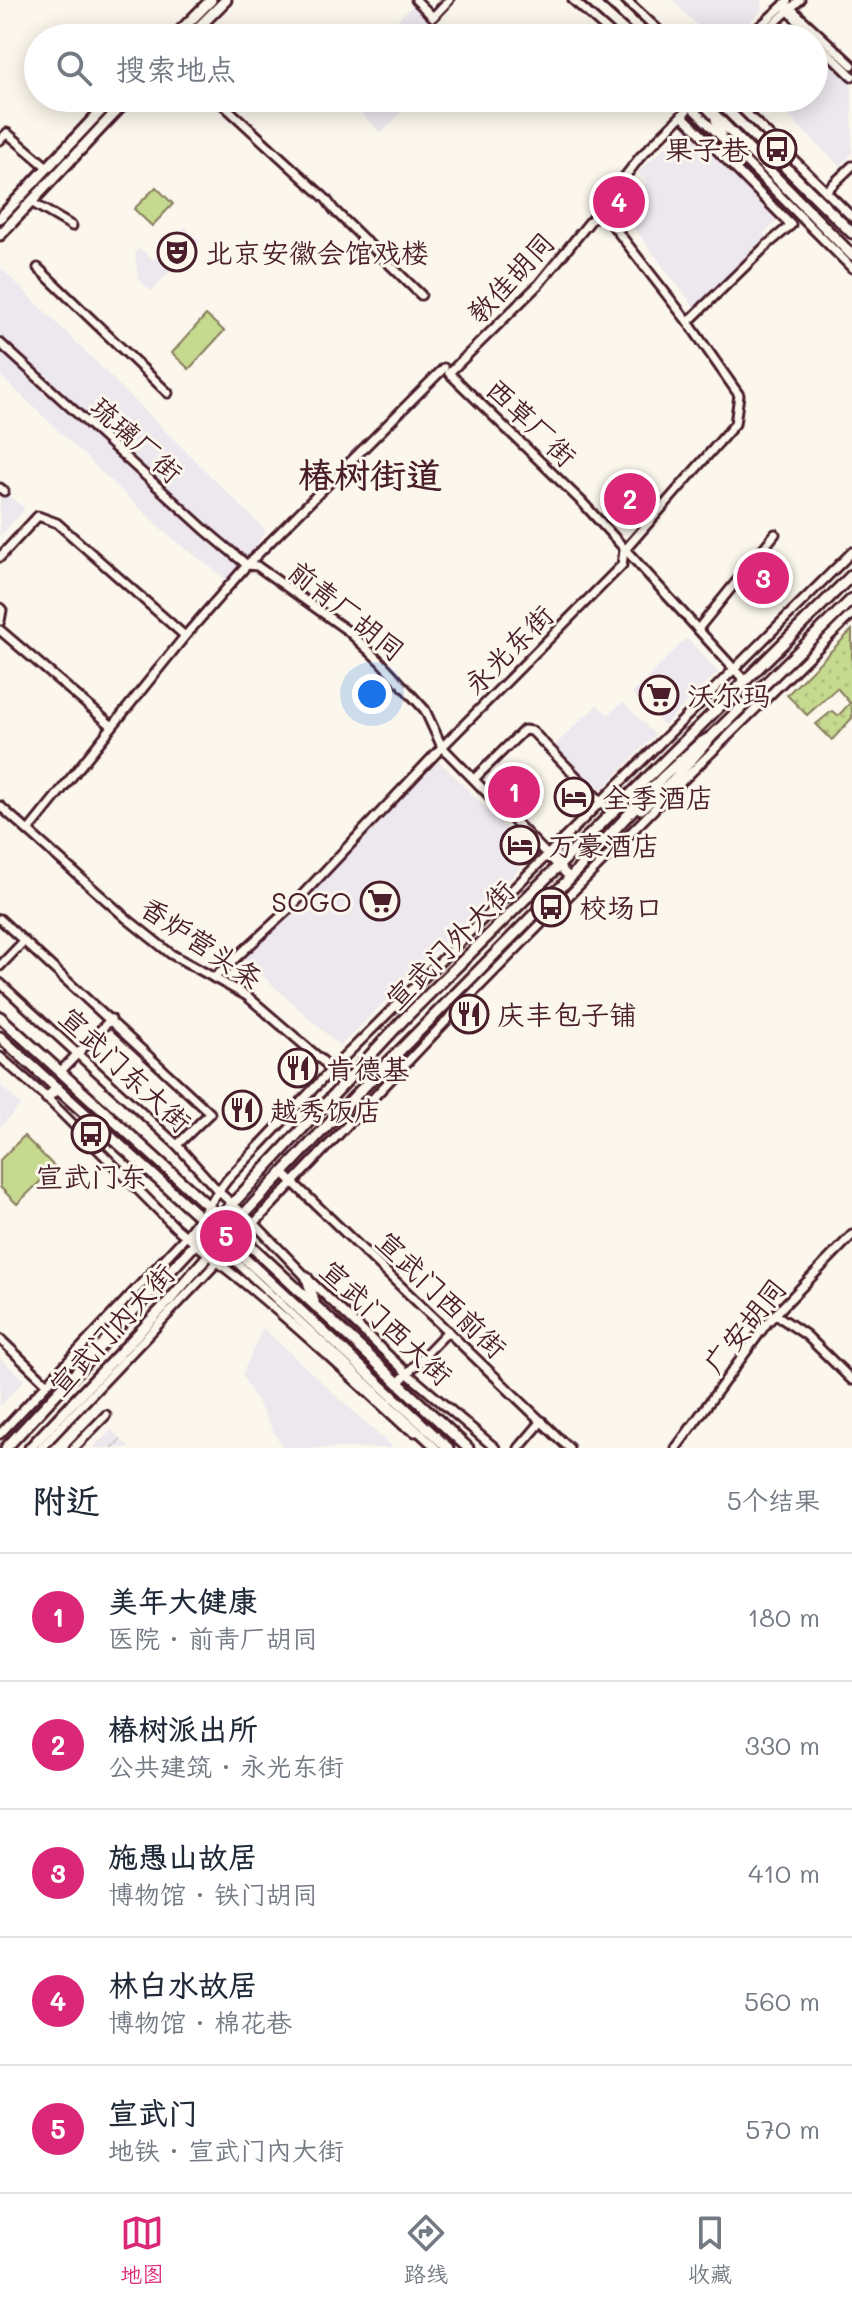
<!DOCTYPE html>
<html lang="zh">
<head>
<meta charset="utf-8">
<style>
	body { margin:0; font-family:Mali,"LXGW WenKai TC",sans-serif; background:#f6f6f7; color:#1f2937 }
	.you { position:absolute; left:372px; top:694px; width:28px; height:28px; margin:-20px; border:6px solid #fff; border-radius:50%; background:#1a73e8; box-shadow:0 0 0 12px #1a73e833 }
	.badge { display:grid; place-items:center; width:52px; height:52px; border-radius:50%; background:#db2777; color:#fff; font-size:26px; font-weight:700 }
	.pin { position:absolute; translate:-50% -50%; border:4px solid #fff; box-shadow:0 2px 8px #0006 }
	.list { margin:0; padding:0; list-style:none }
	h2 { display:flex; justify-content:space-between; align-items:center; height:104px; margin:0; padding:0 32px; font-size:34px }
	h2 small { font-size:26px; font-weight:400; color:#747a83 }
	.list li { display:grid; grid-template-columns:52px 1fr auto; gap:24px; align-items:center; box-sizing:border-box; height:128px; padding:0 32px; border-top:2px solid #e0e1e3 }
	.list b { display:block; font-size:30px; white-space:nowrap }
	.list p { margin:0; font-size:26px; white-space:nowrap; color:#747a83 }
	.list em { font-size:26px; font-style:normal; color:#747a83 }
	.icon { flex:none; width:44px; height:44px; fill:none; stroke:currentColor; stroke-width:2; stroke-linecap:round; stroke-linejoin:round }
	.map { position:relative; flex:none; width:852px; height:1448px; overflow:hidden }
	.search { position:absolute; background:#fff; box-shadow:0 4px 20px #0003; left:24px; right:24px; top:24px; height:88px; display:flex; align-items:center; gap:20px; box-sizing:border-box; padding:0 28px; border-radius:44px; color:#747a83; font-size:30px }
	.sheet { height:744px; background:#fff }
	nav { display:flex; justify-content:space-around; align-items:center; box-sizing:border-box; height:112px; border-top:2px solid #e0e1e3; background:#fff; font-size:22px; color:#747a83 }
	nav a { display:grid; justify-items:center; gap:4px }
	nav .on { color:#db2777 }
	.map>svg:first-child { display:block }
</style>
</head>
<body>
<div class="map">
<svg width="852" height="1448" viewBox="0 0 852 1448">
	<defs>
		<pattern id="industrial-furrows" width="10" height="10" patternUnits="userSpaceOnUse" patternTransform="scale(2)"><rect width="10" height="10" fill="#ede7ee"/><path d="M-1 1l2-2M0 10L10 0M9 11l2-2" fill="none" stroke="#cdc6cc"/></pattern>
		<pattern id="grass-dots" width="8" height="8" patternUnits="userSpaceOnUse" patternTransform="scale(2)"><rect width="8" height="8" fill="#c5da8f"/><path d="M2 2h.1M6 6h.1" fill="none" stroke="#abbb7c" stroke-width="1.8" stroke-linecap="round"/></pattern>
	</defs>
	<rect width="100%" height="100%" fill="#fbf7ec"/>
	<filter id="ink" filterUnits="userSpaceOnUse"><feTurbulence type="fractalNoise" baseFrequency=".0125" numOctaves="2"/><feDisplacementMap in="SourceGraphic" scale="16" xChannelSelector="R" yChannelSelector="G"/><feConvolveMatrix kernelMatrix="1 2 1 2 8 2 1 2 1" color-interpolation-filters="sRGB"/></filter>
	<g filter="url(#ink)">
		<g fill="#ede7ee">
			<polygon points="672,0 762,0 761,11 732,38 710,38"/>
			<polygon points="415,3 450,38 378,38"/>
			<polygon points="814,48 852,84 852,153 840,166 770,98 814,98"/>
			<polygon points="345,98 411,98 406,108 381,133"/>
			<polygon points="687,127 779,219 763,234 765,237 695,308 621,211 647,182 638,172"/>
			<polygon points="185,227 200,242 151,291 138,278 135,253 140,248 153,260"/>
			<polygon points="0,267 266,531 239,569 227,580 167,534 0,375"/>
			<polygon points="0,488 25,509 0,536"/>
			<polygon points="687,638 718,672 664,725 632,694"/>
			<polygon points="623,702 655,735 599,792 554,746 597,705 609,715"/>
			<polygon points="439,761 533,855 340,1046 243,958"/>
			<polygon points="0,1085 21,1105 0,1127"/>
			<polygon points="263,1328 393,1448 283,1448 242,1375"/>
			<polygon points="0,1358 24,1380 0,1406"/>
		</g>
		<polygon fill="url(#industrial-furrows)" points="112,1430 130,1448 93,1448"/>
		<polygon fill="url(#grass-dots)" stroke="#887c5d" stroke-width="2" points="852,630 852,718 832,740 816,724 832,711 838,716 850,703 837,688 807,715 787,695"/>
		<g fill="#c5da8f" stroke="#887c5d" stroke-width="2">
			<polygon points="156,187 173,204 152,226 134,209"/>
			<polygon points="206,315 224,331 189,369 172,353"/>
			<polygon points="24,1136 55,1167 17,1204 0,1187 0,1160"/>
		</g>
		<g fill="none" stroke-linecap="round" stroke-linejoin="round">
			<defs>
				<g id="minor">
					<polyline points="416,0 433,17 449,0"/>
					<polyline points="573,0 616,38"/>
					<polyline points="626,0 667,38"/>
					<polyline points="785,3 852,65"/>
					<polyline points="787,9 813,38"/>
					<polyline points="747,38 787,2"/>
					<polyline points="758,38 800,0"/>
					<polyline points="814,39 852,76"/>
					<polyline points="216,98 326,199 334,210 421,295"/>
					<polyline points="682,98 852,268"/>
					<polyline points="731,98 852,217"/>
					<polyline points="682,115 791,225 767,245 688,322"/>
					<polyline points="0,140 7,133 47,167"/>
					<polyline points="826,191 852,166"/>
					<polyline points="31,202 72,226"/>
					<polyline points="600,209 539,284 449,373 582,502 745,681"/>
					<polyline points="38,268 168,393"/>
					<polyline points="0,343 204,529 247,565 257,566 348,631 380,661 425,710 442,747 570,878"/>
					<polyline points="0,488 4,491"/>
					<polyline points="0,557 38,516 57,523 185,636 29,830"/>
					<polyline points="0,608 2,610 0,621"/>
					<polyline points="698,629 775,534"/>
					<polyline points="0,630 112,726"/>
					<polyline points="185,636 247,565 444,368"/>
					<polyline points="474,779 524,730 532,731 611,812"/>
					<polyline points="0,806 126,918 171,954 247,996 346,1081"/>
					<polyline points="0,919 210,1113 177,1145"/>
					<polyline points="0,966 24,941"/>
					<polyline points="214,978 291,907 442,747 622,565 624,551 735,424 739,395 688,322 600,209 640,157 691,106"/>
					<polyline points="0,983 177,1145 219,1192 254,1223 307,1278 408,1374 495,1448"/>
					<polyline points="0,1057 47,1098 175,1227 219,1263 233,1259"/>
					<polyline points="60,1072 111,1019"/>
					<polyline points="283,1173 569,1448"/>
					<polyline points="186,1236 227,1180 332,1069 852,552"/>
					<polyline points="233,1259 436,1448"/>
					<path d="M219,1263c65,51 125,107 185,163l11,6"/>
					<polyline points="775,1314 806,1335 852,1380"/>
					<polyline points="0,1339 47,1384"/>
					<polyline points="398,1383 448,1331"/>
					<polyline points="0,1434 186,1236 205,1232"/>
					<polyline points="41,1448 468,998 664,799 852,614"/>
					<polyline points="74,1448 106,1415"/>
					<polyline points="519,1448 542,1421"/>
					<polyline points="676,1448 767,1323 852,1235"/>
				</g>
				<g id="major">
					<polyline points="590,0 632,38"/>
					<polyline points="609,0 649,38"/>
					<polyline points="173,38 211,0"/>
					<polyline points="188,38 226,0"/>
					<polyline points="698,98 852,255"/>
					<polyline points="715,98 852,233"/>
					<polyline points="716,119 721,135"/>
					<polyline points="0,218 113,98"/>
					<polyline points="0,235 129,98"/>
					<polyline points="641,809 673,781 711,737 852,599"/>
					<polyline points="0,1017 206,1204 468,1448"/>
					<polyline points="0,1037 211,1227 448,1448"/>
					<polyline points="47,1098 57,1088"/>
					<polyline points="307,1278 314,1301"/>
					<polyline points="6,1448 404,1019 852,575"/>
					<polyline points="30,1448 168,1302 244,1214 355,1096 570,878 662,778 699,744 711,737"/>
				</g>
			</defs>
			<use href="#minor" stroke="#4a1f2b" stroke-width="13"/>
			<use href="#major" stroke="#4a1f2b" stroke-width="15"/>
			<use href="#minor" stroke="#fbf7ec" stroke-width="7"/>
			<use href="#major" stroke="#fbf7ec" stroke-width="9"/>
		</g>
	</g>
	<defs>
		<symbol id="bus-ring" viewBox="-11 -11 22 22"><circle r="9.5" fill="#fbf7ec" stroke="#4a1f2b" stroke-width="1.5"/><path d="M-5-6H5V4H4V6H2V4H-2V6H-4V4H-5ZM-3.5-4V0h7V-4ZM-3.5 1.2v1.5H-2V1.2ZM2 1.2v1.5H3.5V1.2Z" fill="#4a1f2b"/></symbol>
		<symbol id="theatre-ring" viewBox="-11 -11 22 22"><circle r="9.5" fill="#fbf7ec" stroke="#4a1f2b" stroke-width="1.5"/><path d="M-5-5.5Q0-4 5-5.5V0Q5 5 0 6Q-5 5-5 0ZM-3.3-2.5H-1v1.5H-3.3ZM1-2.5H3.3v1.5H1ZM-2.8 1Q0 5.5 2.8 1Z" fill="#4a1f2b"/></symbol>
		<symbol id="supermarket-ring" viewBox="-11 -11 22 22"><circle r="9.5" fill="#fbf7ec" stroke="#4a1f2b" stroke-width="1.5"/><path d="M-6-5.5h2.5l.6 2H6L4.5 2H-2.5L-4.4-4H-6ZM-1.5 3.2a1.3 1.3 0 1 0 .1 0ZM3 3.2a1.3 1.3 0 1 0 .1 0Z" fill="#4a1f2b"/></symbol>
		<symbol id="hotel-ring" viewBox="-11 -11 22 22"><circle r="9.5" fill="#fbf7ec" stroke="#4a1f2b" stroke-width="1.5"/><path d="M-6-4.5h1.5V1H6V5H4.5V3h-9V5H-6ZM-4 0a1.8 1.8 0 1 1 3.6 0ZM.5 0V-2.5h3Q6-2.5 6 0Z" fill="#4a1f2b"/></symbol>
		<symbol id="restaurant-ring" viewBox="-11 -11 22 22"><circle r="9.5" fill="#fbf7ec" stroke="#4a1f2b" stroke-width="1.5"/><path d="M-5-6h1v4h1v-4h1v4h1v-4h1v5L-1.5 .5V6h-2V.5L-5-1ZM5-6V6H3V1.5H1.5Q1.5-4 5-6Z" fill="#4a1f2b"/></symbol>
	</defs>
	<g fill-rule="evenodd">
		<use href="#bus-ring" x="755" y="127" width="44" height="44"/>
		<use href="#theatre-ring" x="155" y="230" width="44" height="44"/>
		<use href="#supermarket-ring" x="637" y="673" width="44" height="44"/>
		<use href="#hotel-ring" x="552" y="775" width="44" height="44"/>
		<use href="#hotel-ring" x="498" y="823" width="44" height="44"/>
		<use href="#supermarket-ring" x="358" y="879" width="44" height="44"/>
		<use href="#bus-ring" x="529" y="885" width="44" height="44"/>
		<use href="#restaurant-ring" x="447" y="992" width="44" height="44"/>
		<use href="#restaurant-ring" x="276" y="1046" width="44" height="44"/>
		<use href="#restaurant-ring" x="220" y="1088" width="44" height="44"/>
		<use href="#bus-ring" x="69" y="1112" width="44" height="44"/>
	</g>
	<g text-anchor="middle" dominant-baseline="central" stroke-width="6" stroke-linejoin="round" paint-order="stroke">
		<g font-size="28" fill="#4a1f2b" stroke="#fbf7ec" text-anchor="start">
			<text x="749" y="149" text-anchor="end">果子巷</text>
			<text x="205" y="252">北京安徽会馆戏楼</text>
			<text x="687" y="695">沃尔玛</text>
			<text x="602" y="797">全季酒店</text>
			<text x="548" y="845">万豪酒店</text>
			<text x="352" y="901" text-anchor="end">SOGO</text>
			<text x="579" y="907">校场口</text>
			<text x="497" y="1014">庆丰包子铺</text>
			<text x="326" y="1068">肯德基</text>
			<text x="270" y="1110">越秀饭店</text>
			<text x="91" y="1176" text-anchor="middle">宣武门东</text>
		</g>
		<g font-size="28" fill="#4a1f2b" stroke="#fbf7ec">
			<text transform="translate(510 277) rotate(-47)">教佳胡同</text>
			<text transform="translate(532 422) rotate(44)">西草厂街</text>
			<text transform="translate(137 439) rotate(42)">琉璃厂街</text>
			<text transform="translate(347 610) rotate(39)">前青厂胡同</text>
			<text transform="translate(508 649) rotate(-45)">永光东街</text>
			<text transform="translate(202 942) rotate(34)">香炉营头条</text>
			<text transform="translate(449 944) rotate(-45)">宣武门外大街</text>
			<text transform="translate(126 1069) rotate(43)">宣武门东大街</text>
			<text transform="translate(442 1294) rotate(44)">宣武门西前街</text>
			<text transform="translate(387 1322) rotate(43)">宣武门西大街</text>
			<text transform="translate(744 1325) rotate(-51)">广安胡同</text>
			<text transform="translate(111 1329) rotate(-47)">宣武门内大街</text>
		</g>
		<g font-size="36" font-weight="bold" fill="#4a1f2b" stroke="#fbf7ec">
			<text x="370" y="473">椿树街道</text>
		</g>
	</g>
</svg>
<div class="you"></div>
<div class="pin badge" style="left:514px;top:792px">1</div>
<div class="pin badge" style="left:630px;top:499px">2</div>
<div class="pin badge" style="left:763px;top:578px">3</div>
<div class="pin badge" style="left:619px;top:202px">4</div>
<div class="pin badge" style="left:226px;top:1236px">5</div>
<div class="search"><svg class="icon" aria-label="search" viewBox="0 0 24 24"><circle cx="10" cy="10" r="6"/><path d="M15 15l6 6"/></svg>搜索地点</div>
</div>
<section class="sheet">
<h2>附近<small>5个结果</small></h2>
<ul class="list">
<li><span class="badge">1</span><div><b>美年大健康</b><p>医院 · 前青厂胡同</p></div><em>180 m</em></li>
<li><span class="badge">2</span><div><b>椿树派出所</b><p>公共建筑 · 永光东街</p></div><em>330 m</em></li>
<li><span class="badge">3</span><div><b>施愚山故居</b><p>博物馆 · 铁门胡同</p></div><em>410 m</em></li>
<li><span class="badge">4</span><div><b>林白水故居</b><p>博物馆 · 棉花巷</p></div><em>560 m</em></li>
<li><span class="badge">5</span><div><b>宣武门</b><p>地铁 · 宣武门内大街</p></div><em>570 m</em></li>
</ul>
</section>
<nav>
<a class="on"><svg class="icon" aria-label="map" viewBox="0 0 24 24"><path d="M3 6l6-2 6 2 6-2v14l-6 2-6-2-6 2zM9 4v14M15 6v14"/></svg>地图</a>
<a><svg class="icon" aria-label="directions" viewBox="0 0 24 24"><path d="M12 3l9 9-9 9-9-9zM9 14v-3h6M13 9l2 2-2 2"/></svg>路线</a>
<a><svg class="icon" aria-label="saved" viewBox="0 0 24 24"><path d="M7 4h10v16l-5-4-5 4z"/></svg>收藏</a>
</nav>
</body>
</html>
